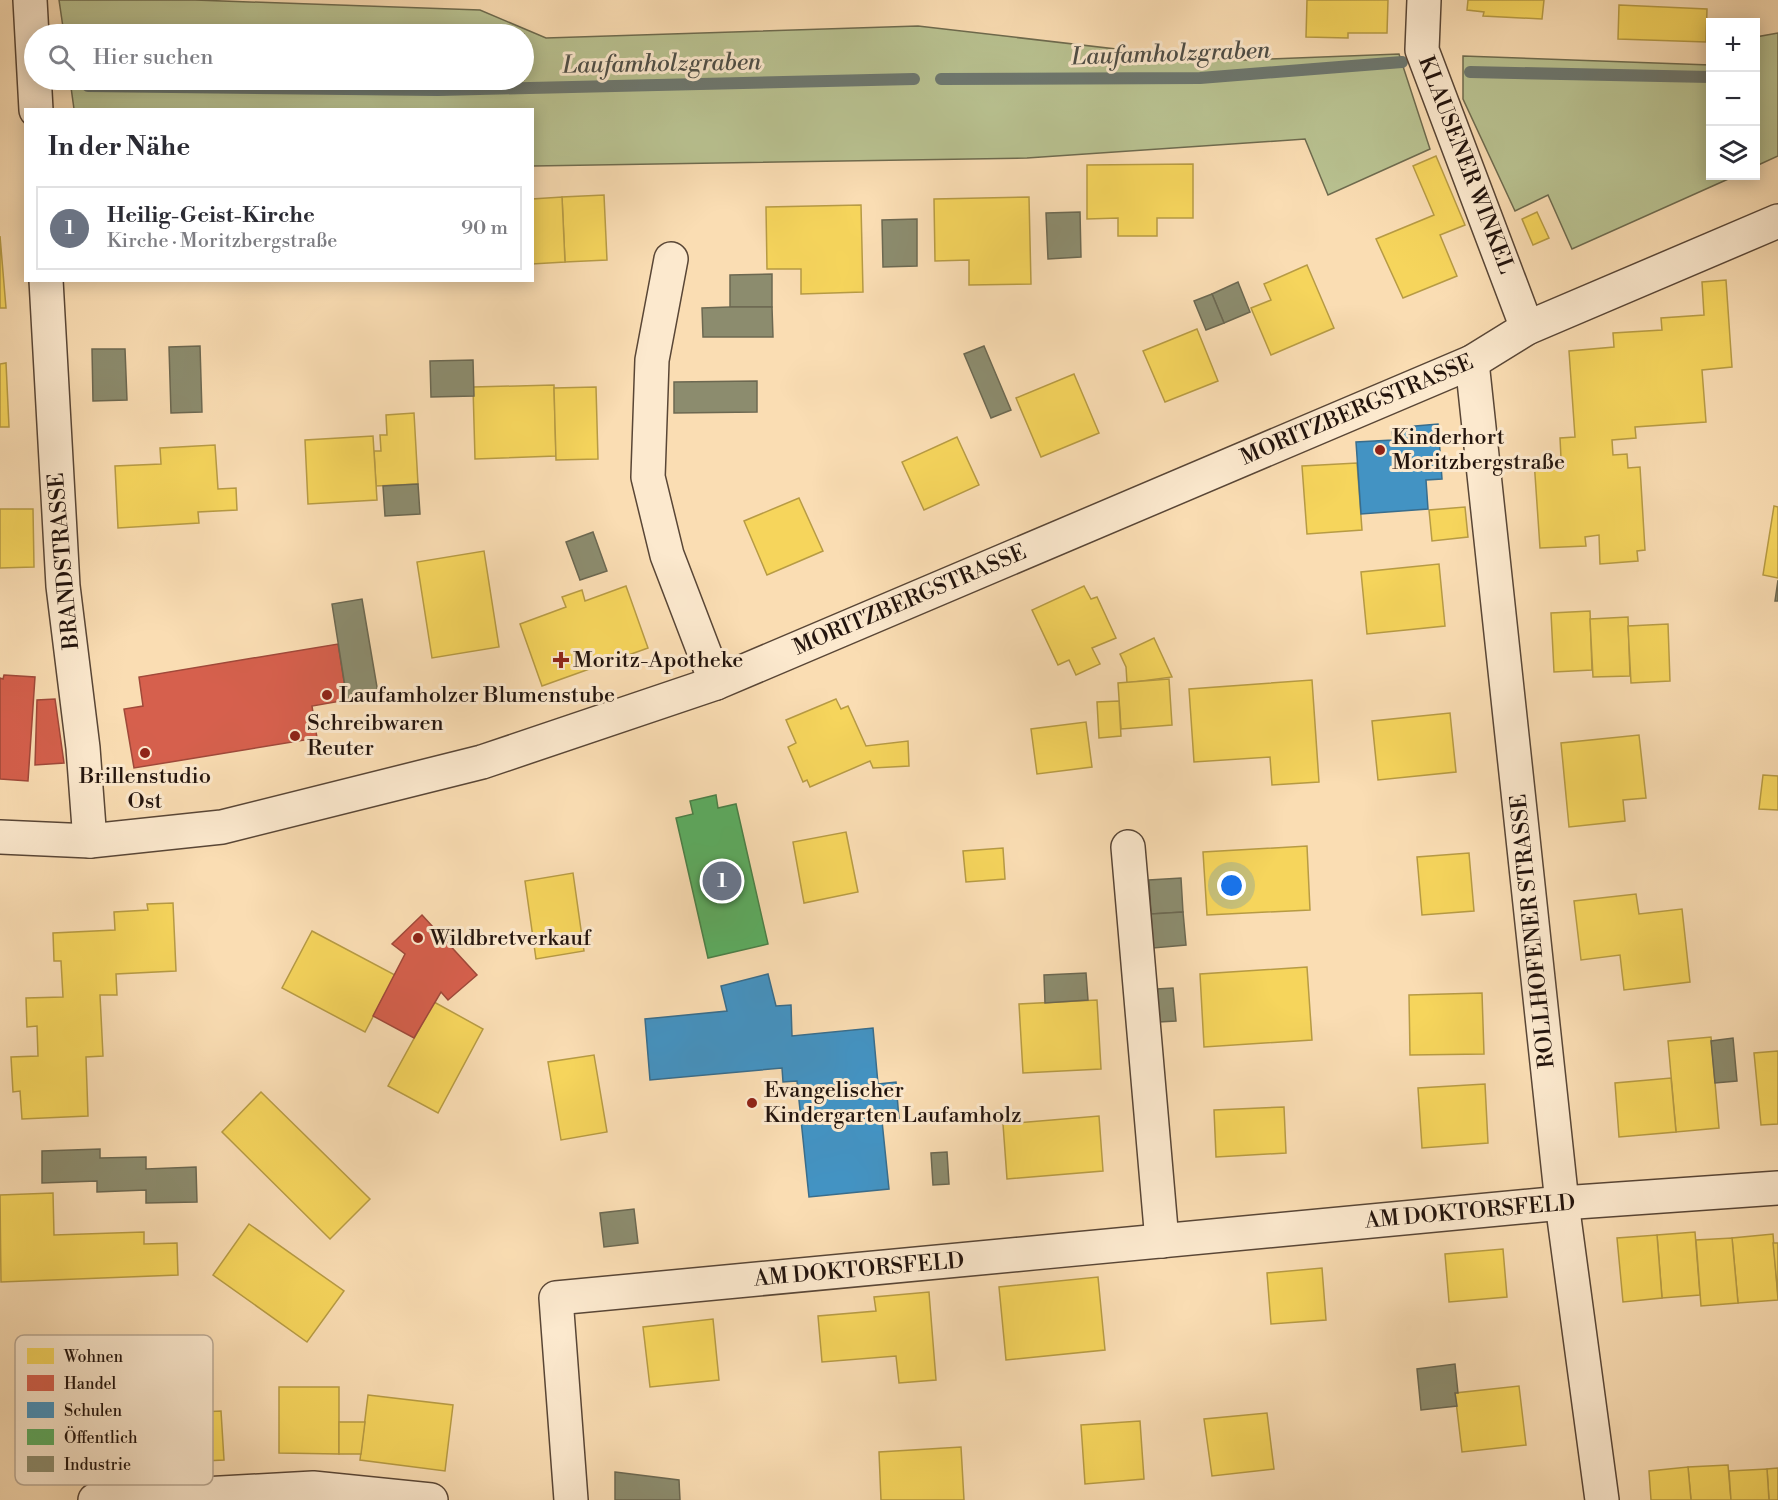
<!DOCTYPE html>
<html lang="de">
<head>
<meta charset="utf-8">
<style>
	body { margin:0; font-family:"Libre Bodoni",serif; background:#f7f7f7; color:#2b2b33 }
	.controls { position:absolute; right:18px; top:18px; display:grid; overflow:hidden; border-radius:0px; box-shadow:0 3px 15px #0003 }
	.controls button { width:54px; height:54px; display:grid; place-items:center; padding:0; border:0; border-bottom:2px solid #e1e1e2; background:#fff; color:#2b2b33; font:30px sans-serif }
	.you { position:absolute; left:1232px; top:886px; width:21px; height:21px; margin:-15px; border:4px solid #fff; border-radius:50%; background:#1a73e8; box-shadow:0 0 0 9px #1a73e833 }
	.badge { display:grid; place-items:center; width:39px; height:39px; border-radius:50%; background:#d93025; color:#fff; font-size:20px; font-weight:700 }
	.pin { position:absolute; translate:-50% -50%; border:3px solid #fff; box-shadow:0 2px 6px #0006 }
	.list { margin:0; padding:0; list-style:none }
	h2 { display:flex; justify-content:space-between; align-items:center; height:78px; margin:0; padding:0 24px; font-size:26px }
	h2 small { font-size:20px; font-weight:400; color:#7c7c81 }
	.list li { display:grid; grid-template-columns:39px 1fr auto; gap:18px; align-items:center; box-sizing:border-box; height:84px; margin:0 12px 12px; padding:0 12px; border:2px solid #e1e1e2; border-radius:0px }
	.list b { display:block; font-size:22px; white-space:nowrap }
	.list p { margin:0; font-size:20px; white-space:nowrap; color:#7c7c81 }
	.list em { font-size:20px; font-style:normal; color:#7c7c81 }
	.icon { flex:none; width:33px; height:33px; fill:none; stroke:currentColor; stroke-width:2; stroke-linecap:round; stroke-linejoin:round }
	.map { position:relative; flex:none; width:1778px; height:1500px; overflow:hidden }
	.search { position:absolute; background:#fff; box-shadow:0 3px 15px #0003; left:24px; top:24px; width:510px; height:66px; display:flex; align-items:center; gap:15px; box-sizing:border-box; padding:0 21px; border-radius:33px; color:#7c7c81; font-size:22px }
	.panel { position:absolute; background:#fff; box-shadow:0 3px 15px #0003; left:24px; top:108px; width:510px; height:174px; border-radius:0px }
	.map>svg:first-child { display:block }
</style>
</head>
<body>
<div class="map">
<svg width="1778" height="1500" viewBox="0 0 1778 1500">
	<rect width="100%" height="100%" fill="#faddb3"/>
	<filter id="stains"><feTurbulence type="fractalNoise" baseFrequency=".00333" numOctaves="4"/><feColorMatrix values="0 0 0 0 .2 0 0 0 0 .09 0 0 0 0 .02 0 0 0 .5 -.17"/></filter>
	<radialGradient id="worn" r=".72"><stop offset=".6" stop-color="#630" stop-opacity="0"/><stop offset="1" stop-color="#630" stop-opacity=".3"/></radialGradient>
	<g fill="#b9c291" stroke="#6e6b4f" stroke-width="1.5">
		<polygon points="59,0 195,0 480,10 546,38 918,26 1185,57 1243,60 1399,54 1430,149 1328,195 1305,139 1027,158 533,166 532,110 74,109 70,80 524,80 524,34 64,34"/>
		<polygon points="1778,33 1778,156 1756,166 1756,37"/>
		<polygon points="1463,56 1710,65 1710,176 1735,176 1572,249 1548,195 1515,211 1463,99"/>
	</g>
	<g fill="#f6d55c" stroke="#b79b44" stroke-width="1.5">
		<polygon points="1307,0 1388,0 1387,33 1348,33 1348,38 1306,37"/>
		<polygon points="1468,0 1544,0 1542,19 1483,16 1484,12 1467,10"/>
		<polygon points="1619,5 1707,9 1706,42 1618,39"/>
		<polygon points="1436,156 1465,225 1440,235 1457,276 1403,298 1376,239 1434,215 1413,166"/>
		<polygon points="1193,164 1193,218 1157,218 1157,236 1118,236 1118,218 1087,219 1087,165"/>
		<polygon points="604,195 607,260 565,262 562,197"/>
		<polygon points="562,197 565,262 532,264 532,199"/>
		<polygon points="1029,197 1031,284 969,285 969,260 935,261 934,199"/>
		<polygon points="861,205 863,292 801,294 801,269 767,269 766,207"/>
		<polygon points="1537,212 1549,238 1533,245 1522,219"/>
		<polygon points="0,236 6,308 0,308"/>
		<polygon points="1307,265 1334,328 1271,355 1251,308 1271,300 1264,284"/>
		<polygon points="1726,280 1732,367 1702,370 1706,422 1635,427 1636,438 1612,440 1613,455 1627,454 1628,468 1640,467 1645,550 1637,551 1638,561 1600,564 1599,535 1585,537 1586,546 1540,548 1534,460 1561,458 1560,438 1575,437 1569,351 1614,347 1613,333 1662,330 1661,318 1704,315 1702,282"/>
		<polygon points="1197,329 1218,381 1165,402 1143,351"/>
		<polygon points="6,363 9,427 0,427 0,364"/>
		<polygon points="1074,374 1099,433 1041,457 1016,398"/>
		<polygon points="554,385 556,456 475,459 473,387"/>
		<polygon points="596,387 598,459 556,460 554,388"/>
		<polygon points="414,413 418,484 376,486 374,451 381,451 380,435 387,435 386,415"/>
		<polygon points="373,436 377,500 308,504 305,440"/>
		<polygon points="957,437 979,485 924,510 902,462"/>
		<polygon points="215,445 218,489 236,488 237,510 198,512 199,523 118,528 115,466 161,464 160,448"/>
		<polygon points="1357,463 1362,530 1307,534 1302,466"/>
		<polygon points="799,498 823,551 767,575 744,521"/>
		<polygon points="1774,506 1778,507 1778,578 1763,575"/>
		<polygon points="1465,507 1468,537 1432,541 1429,510"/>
		<polygon points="0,509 33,509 34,567 0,568"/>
		<polygon points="484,551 499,647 432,658 417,562"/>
		<polygon points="1439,564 1445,626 1367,634 1361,572"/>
		<polygon points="626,586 648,648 542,686 520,624 566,607 562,597 582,590 585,601"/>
		<polygon points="1084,586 1091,599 1097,597 1116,638 1092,648 1100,664 1076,675 1069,660 1058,665 1032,610"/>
		<polygon points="1590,611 1592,670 1554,672 1551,613"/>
		<polygon points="1628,617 1630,676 1593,677 1590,619"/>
		<polygon points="1668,624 1670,681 1631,683 1628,626"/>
		<polygon points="1154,638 1172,677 1127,683 1126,667 1120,654"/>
		<polygon points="1169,679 1172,725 1121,729 1118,683"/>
		<polygon points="1312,680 1319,782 1272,785 1270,757 1194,762 1189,689"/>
		<polygon points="836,699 841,709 848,706 866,746 908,741 909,766 873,768 870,761 810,787 807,780 803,782 788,747 796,743 786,720"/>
		<polygon points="1119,701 1121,736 1099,738 1097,702"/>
		<polygon points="1450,713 1456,772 1378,780 1372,721"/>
		<polygon points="1086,722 1092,767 1037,774 1031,729"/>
		<polygon points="1639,735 1646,798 1623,800 1625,821 1569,827 1561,743"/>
		<polygon points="1763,775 1778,776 1778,810 1759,809"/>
		<polygon points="846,832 858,892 804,903 793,842"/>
		<polygon points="1307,846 1310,910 1207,915 1203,852"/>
		<polygon points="1003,848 1005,879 966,882 963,851"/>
		<polygon points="1469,853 1474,911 1422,915 1417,857"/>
		<polygon points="573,873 584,951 536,959 525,881"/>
		<polygon points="1636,894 1639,914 1682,909 1690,982 1624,990 1620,955 1581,960 1574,901"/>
		<polygon points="173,903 176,971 116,974 117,995 100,995 103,1056 86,1057 88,1116 22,1119 20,1091 13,1092 11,1057 38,1056 37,1026 27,1027 26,998 63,997 61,961 54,961 53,933 115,930 114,912 148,910 147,904"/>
		<polygon points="312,931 395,975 365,1032 282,988"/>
		<polygon points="1307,967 1312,1040 1204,1047 1200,974"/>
		<polygon points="1482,993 1484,1054 1410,1055 1409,995"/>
		<polygon points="1097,1000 1101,1069 1023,1073 1019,1004"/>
		<polygon points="434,1002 483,1029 438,1113 388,1086"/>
		<polygon points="1711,1037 1719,1128 1676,1132 1668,1041"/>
		<polygon points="1778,1051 1778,1124 1761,1125 1754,1053"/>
		<polygon points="594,1055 607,1132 561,1140 548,1062"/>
		<polygon points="1671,1078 1676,1132 1619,1137 1615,1083"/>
		<polygon points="1485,1084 1488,1143 1422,1148 1418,1088"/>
		<polygon points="261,1092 370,1199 330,1239 222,1132"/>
		<polygon points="1284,1107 1286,1153 1216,1157 1214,1110"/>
		<polygon points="1099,1116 1103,1171 1007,1179 1003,1124"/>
		<polygon points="53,1193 54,1235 144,1232 144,1244 177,1243 178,1275 1,1282 0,1195"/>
		<polygon points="249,1224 344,1291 307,1342 213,1275"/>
		<polygon points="1695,1232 1700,1295 1662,1298 1657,1235"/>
		<polygon points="1773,1234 1778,1300 1738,1303 1732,1238"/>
		<polygon points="1657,1235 1662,1298 1623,1302 1617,1238"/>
		<polygon points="1732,1238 1738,1303 1701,1306 1696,1240"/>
		<polygon points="1773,1243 1778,1243 1778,1295"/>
		<polygon points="1503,1249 1507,1297 1449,1302 1445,1254"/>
		<polygon points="1322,1268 1326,1320 1271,1324 1267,1273"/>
		<polygon points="1098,1277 1105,1350 1006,1360 999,1287"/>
		<polygon points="929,1292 936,1380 899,1383 896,1356 822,1362 818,1316 876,1311 874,1297"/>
		<polygon points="713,1319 719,1380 650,1387 643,1327"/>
		<polygon points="1519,1386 1526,1445 1462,1452 1455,1393"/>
		<polygon points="279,1387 339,1387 339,1454 279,1453"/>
		<polygon points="368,1395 453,1405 445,1471 360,1460"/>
		<polygon points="221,1411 224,1460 163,1463 160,1414"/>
		<polygon points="1267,1413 1274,1469 1212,1476 1204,1419"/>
		<polygon points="1140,1421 1144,1479 1085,1484 1081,1425"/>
		<polygon points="339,1422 365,1422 361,1454 339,1454"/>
		<polygon points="961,1447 964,1500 881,1500 879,1452"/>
		<polygon points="1728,1465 1731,1500 1691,1500 1688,1467"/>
		<polygon points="1688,1467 1691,1500 1651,1500 1649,1471"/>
		<polygon points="1778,1468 1778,1500 1769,1500 1767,1469"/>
		<polygon points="1767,1469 1769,1500 1731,1500 1729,1471"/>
	</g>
	<g fill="#d6604d" stroke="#a0493a" stroke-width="1.5">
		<polygon points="338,644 347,700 312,706 317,738 134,768 124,709 143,706 139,677"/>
		<polygon points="4,675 35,677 28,781 0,779 0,678 3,679"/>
		<polygon points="55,699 64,763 35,765 37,700"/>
		<polygon points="422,915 477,975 448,1000 441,992 414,1038 373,1016 405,954 392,944"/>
	</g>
	<g fill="#4393c3" stroke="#396d8c" stroke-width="1.5">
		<polygon points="1438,424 1442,479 1426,480 1428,509 1361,514 1356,442 1393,440 1392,428"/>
		<polygon points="768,974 776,1006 791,1005 792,1036 873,1028 878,1084 896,1082 899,1119 882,1121 889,1189 809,1197 797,1081 783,1082 782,1068 650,1080 645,1019 727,1011 721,986"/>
	</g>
	<polygon fill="#5aae61" stroke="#4a8048" stroke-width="1.5" points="716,795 718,808 736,804 768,944 708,958 676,818 693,814 690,801"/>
	<g fill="#8c8c6e" stroke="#6c6851" stroke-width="1.5">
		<polygon points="1080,212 1081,257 1048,259 1046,213"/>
		<polygon points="917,219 917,266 883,267 882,220"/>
		<polygon points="772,274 772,307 730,307 730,275"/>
		<polygon points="1238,282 1250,312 1224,323 1212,294"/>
		<polygon points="1212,294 1224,323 1206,330 1194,301"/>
		<polygon points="730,307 772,307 773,337 703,337 702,308"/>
		<polygon points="200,346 202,412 171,413 169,347"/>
		<polygon points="984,346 1011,410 991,418 964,354"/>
		<polygon points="92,349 125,349 127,400 93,401"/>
		<polygon points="473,360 474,396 431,397 430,361"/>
		<polygon points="757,381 757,412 674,413 674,382"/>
		<polygon points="418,484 420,514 385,516 383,486"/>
		<polygon points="593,532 607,571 580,580 566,542"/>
		<polygon points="1778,580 1778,601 1775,601"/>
		<polygon points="362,599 378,693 347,699 332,604"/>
		<polygon points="1181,878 1183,912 1151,914 1149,880"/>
		<polygon points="1183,912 1186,945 1153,948 1151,914"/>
		<polygon points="1086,973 1088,1000 1045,1003 1044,975"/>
		<polygon points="1173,988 1176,1021 1159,1022 1157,989"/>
		<polygon points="1733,1038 1737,1081 1715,1083 1711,1041"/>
		<polygon points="100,1149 100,1158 146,1157 146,1169 196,1167 197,1202 146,1203 146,1190 97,1192 97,1181 42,1183 42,1151"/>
		<polygon points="947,1152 949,1184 933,1185 931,1153"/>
		<polygon points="634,1209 638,1243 604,1247 600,1213"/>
		<polygon points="1455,1364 1458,1393 1455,1393 1457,1406 1421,1410 1417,1369"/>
		<polygon points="615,1472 679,1480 680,1500 615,1500"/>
	</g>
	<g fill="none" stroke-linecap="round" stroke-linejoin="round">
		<g stroke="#6d7870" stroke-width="12">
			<polyline points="1470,72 1710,77"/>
			<polyline points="941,79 1200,78 1402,62"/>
			<polyline points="88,86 438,90 914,79"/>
		</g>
		<defs>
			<g id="minor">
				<polyline points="30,0 36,110"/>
				<polyline points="1424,0 1422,50 1527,328"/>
				<polyline points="671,259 652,360 648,477 667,555 716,683"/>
				<polyline points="46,280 63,586 83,748 90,841"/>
				<polyline points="1472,362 1562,1203 1602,1500"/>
				<polyline points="0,837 90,841 222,827 482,762 716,683 1472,362 1527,328 1778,221"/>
				<polyline points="1128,847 1162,1241"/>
				<polyline points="95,1500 313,1488 431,1500"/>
				<polyline points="571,1500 556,1298 1562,1203 1778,1188"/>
			</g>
		</defs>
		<use href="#minor" stroke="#594636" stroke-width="36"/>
		<use href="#minor" stroke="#fce9ce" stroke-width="33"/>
	</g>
	<g fill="#8f2418" stroke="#fce9ce" stroke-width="2">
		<circle cx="1380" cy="450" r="6"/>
		<path d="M558 651h6v6h6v6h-6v6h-6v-6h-6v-6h6z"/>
		<circle cx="327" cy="695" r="6"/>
		<circle cx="295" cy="736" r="6"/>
		<circle cx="145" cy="753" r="6"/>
		<circle cx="418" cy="938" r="6"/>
		<circle cx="752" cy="1103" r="6"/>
	</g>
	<g text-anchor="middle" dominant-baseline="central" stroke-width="6" stroke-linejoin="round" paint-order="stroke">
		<g font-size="22" fill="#23140d" stroke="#fce9ce">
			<text transform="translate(1466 165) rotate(69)">KLAUSENER WINKEL</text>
			<text transform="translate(1357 410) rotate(-23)">MORITZBERGSTRASSE</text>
			<text transform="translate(64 561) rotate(-95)">BRANDSTRASSE</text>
			<text transform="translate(910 600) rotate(-23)">MORITZBERGSTRASSE</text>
			<text transform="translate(1533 931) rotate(-96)">ROLLHOFENER STRASSE</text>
			<text transform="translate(1470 1212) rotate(-5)">AM DOKTORSFELD</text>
			<text transform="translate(859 1270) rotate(-5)">AM DOKTORSFELD</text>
		</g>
		<g font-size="22" fill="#23140d" stroke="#fce9ce" text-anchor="start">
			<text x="1392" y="437">Kinderhort<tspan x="1392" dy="25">Moritzbergstraße</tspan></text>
			<text x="573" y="660">Moritz-Apotheke</text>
			<text x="339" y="695">Laufamholzer Blumenstube</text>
			<text x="307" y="723">Schreibwaren<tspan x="307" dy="25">Reuter</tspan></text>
			<text x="145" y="776" text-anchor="middle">Brillenstudio<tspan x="145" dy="25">Ost</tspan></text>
			<text x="430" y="938">Wildbretverkauf</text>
			<text x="764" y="1090">Evangelischer<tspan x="764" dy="25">Kindergarten Laufamholz</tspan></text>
		</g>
		<g font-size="24" font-style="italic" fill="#4e4e47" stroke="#fce9ce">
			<text transform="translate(1171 54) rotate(-2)">Laufamholzgraben</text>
			<text transform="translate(662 64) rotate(-1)">Laufamholzgraben</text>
		</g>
	</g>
	<rect x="15" y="1335" width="198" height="150" rx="9" fill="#fce9ce" stroke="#bba994" stroke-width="1.5"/>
	<rect x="27" y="1348" width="27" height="16" fill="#f6d55c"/>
	<rect x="27" y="1375" width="27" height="16" fill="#d6604d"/>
	<rect x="27" y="1402" width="27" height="16" fill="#4393c3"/>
	<rect x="27" y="1429" width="27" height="16" fill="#5aae61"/>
	<rect x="27" y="1456" width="27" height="16" fill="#8c8c6e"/>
	<g font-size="16" fill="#23140d">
		<text x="64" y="1362">Wohnen</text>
		<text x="64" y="1389">Handel</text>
		<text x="64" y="1416">Schulen</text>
		<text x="64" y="1443">Öffentlich</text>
		<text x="64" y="1470">Industrie</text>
	</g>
	<rect width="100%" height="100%" filter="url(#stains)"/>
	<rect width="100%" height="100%" fill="url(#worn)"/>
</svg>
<div class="controls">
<button>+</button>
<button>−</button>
<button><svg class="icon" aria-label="layers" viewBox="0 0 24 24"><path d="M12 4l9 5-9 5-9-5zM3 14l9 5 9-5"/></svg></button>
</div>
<div class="you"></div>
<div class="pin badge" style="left:722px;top:881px;background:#6b7280">1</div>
<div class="search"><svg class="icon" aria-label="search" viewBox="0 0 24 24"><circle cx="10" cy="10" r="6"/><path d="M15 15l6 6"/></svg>Hier suchen</div>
<section class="panel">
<h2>In der Nähe<small></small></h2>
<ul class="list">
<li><span class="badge" style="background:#6b7280">1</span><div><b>Heilig-Geist-Kirche</b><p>Kirche · Moritzbergstraße</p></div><em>90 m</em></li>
</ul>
</section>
</div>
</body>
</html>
